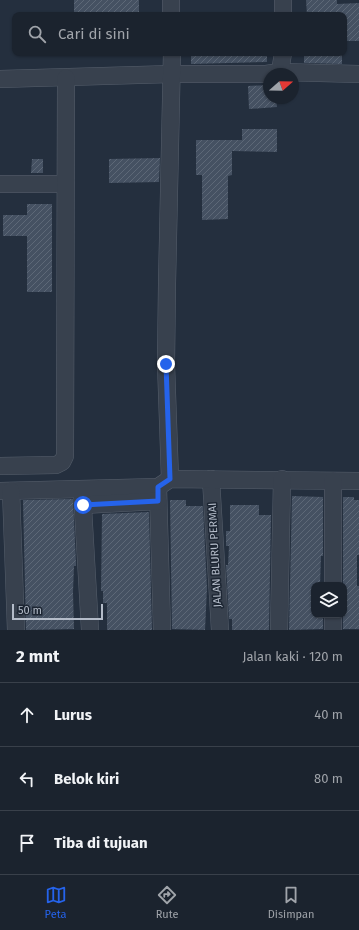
<!DOCTYPE html>
<html lang="id">
<head>
<meta charset="utf-8">
<style>
	body { margin:0; font-family:"Fira Sans",sans-serif; background:#282f3a; color:#f1f3f6 }
	.controls { position:absolute; right:12px; bottom:12px; display:grid; overflow:hidden; border-radius:8px; box-shadow:0 1px 3px #0004 }
	.controls button { width:36px; height:36px; display:grid; place-items:center; padding:0; border:0; border-bottom:1px solid #39404a; background:#1b232e; color:#f1f3f6; font:20px sans-serif }
	.compass { position:absolute; left:263px; top:68px; width:36px; height:36px; border-radius:50%; background:#1b232e; box-shadow:0 1px 3px #0004; rotate:70deg }
	.scale { position:absolute; left:12px; bottom:10px; width:91px; box-sizing:border-box; padding-left:4px; border:2px solid #b4bcc9; border-top:0; font-size:11px; line-height:14px; white-space:nowrap; color:#b4bcc9; -webkit-text-stroke:3px #1d2633; paint-order:stroke }
	.stop { position:absolute; width:12px; height:12px; margin:-9px; border:3px solid #2563eb; border-radius:50%; background:#fff }
	.stop.end { background:#2563eb; border-color:#fff; box-shadow:0 1px 4px #0008 }
	.list { margin:0; padding:0; list-style:none }
	h2 { display:flex; justify-content:space-between; align-items:center; height:52px; margin:0; padding:0 16px; font-size:17px }
	h2 small { font-size:13px; font-weight:400; color:#a0a4aa }
	.list li { display:grid; grid-template-columns:26px 1fr auto; gap:12px; align-items:center; box-sizing:border-box; height:64px; padding:0 16px; border-top:1px solid #39404a }
	.list b { display:block; font-size:15px; white-space:nowrap }
	.list em { font-size:13px; font-style:normal; color:#a0a4aa }
	.icon { flex:none; width:22px; height:22px; fill:none; stroke:currentColor; stroke-width:2; stroke-linecap:round; stroke-linejoin:round }
	.map { position:relative; flex:none; width:359px; height:630px; overflow:hidden }
	.search { position:absolute; background:#1b232e; box-shadow:0 1px 3px #0004; left:12px; right:12px; top:12px; height:44px; display:flex; align-items:center; gap:10px; box-sizing:border-box; padding:0 14px; border-radius:8px; color:#a0a4aa; font-size:15px }
	.sheet { height:244px; background:#1b232e }
	nav { display:flex; justify-content:space-around; align-items:center; box-sizing:border-box; height:56px; border-top:1px solid #39404a; background:#1b232e; font-size:11px; color:#a0a4aa }
	nav a { display:grid; justify-items:center; gap:2px }
	nav .on { color:#2563eb }
	.map>svg:first-child { display:block }
</style>
</head>
<body>
<div class="map">
<svg width="359" height="630" viewBox="0 0 359 630">
	<defs>
		<pattern id="building-hatch" width="6" height="6" patternUnits="userSpaceOnUse"><rect width="6" height="6" fill="#455162"/><path d="M-1 1l2-2M0 6l6-6M5 7l2-2" fill="none" stroke="#5d6877"/></pattern>
	</defs>
	<rect width="100%" height="100%" fill="#242f3e"/>
	<g fill="url(#building-hatch)">
		<rect x="74" y="0" width="65" height="15"/>
		<polygon points="306,0 337,0 337,4 359,3 359,41 344,41 344,15 307,15"/>
		<polygon points="191,53 267,53 267,62 191,64"/>
		<polygon points="304,53 342,53 342,64 304,63"/>
		<polygon points="269,85 269,98 276,98 277,107 249,109 248,86"/>
		<polygon points="242,129 277,129 277,152 232,151 232,175 228,176 228,219 202,220 202,175 196,175 196,140 242,140"/>
		<polygon points="160,158 159,182 109,183 109,159"/>
		<polygon points="32,159 43,159 43,173 31,173"/>
		<polygon points="27,204 52,204 52,292 27,292 27,236 3,236 3,215 27,215"/>
		<polygon points="292,496 323,497 323,556 321,556 320,585 314,585 314,616 323,616 323,629 289,630"/>
		<polygon points="343,497 354,497 354,500 359,500 359,555 357,555 357,586 359,586 359,629 343,629"/>
		<polygon points="73,499 76,563 76,566 74,566 73,592 74,629 26,630 23,500"/>
		<polygon points="170,500 186,500 186,506 203,506 207,588 205,630 172,629"/>
		<polygon points="230,505 259,505 259,515 271,515 269,630 232,630 232,619 229,619 226,565 228,565 229,546 226,546 226,531 230,531"/>
		<polygon points="149,512 152,630 107,630 107,603 103,603 103,591 101,591 102,514"/>
	</g>
	<g fill="none" stroke-linecap="round" stroke-linejoin="round">
		<defs>
			<g id="minor">
				<polyline points="171,0 171,15"/>
				<polyline points="283,15 283,0"/>
				<polyline points="280,72 359,74"/>
				<polyline points="0,79 172,74 266,74 280,72 283,53"/>
				<polyline points="0,184 65,184"/>
				<polyline points="0,466 56,465 62,462 65,456 66,78"/>
				<polyline points="170,479 166,364 167,284 172,53"/>
				<polyline points="211,479 220,630"/>
				<polyline points="158,487 162,630"/>
				<polyline points="82,490 90,630"/>
				<polyline points="0,491 158,487 170,479 359,481"/>
				<polyline points="11,491 16,630"/>
				<polyline points="83,505 158,501"/>
				<polyline points="333,585 333,481"/>
				<polyline points="279,630 282,479"/>
				<polyline points="333,630 333,615"/>
			</g>
		</defs>
		<use href="#minor" stroke="#565f6c" stroke-width="18"/>
		<use href="#minor" stroke="#38414e" stroke-width="17"/>
	</g>
	<g fill="none" stroke-linecap="round" stroke-linejoin="round">
		<polyline stroke="#2563eb" stroke-width="5" points="83,505 158,501 158,487 170,479 166,364"/>
	</g>
	<g text-anchor="middle" dominant-baseline="central" stroke-width="3" stroke-linejoin="round" paint-order="stroke">
		<g font-size="11" fill="#b4bcc9" stroke="#1d2633">
			<text transform="translate(215 555) rotate(-93)">JALAN BLURU PERMAI</text>
		</g>
	</g>
</svg>
<div class="controls">
<button><svg class="icon" aria-label="layers" viewBox="0 0 24 24"><path d="M12 4l9 5-9 5-9-5zM3 14l9 5 9-5"/></svg></button>
</div>
<svg class="compass" viewBox="-18 -18 36 36"><path d="M0-13l5 13h-10z" fill="#e53935"/><path d="M0 13l5-13h-10z" fill="#a0a4aa"/></svg>
<div class="scale">50 m</div>
<div class="stop" style="left:83px;top:505px"></div>
<div class="stop end" style="left:166px;top:364px"></div>
<div class="search"><svg class="icon" aria-label="search" viewBox="0 0 24 24"><circle cx="10" cy="10" r="6"/><path d="M15 15l6 6"/></svg>Cari di sini</div>
</div>
<section class="sheet">
<h2>2 mnt<small>Jalan kaki · 120 m</small></h2>
<ul class="list">
<li><svg class="icon" aria-label="ahead" viewBox="0 0 24 24"><path d="M12 20V5M6 11l6-6 6 6"/></svg><div><b>Lurus</b></div><em>40 m</em></li>
<li><svg class="icon" aria-label="left" viewBox="0 0 24 24"><path d="M17 20v-9H6M10 6l-5 5 5 5"/></svg><div><b>Belok kiri</b></div><em>80 m</em></li>
<li><svg class="icon" aria-label="arrive" viewBox="0 0 24 24"><path d="M6 21V4h12l-3 4 3 4H6"/></svg><div><b>Tiba di tujuan</b></div></li>
</ul>
</section>
<nav>
<a class="on"><svg class="icon" aria-label="map" viewBox="0 0 24 24"><path d="M3 6l6-2 6 2 6-2v14l-6 2-6-2-6 2zM9 4v14M15 6v14"/></svg>Peta</a>
<a><svg class="icon" aria-label="directions" viewBox="0 0 24 24"><path d="M12 3l9 9-9 9-9-9zM9 14v-3h6M13 9l2 2-2 2"/></svg>Rute</a>
<a><svg class="icon" aria-label="saved" viewBox="0 0 24 24"><path d="M7 4h10v16l-5-4-5 4z"/></svg>Disimpan</a>
</nav>
</body>
</html>
